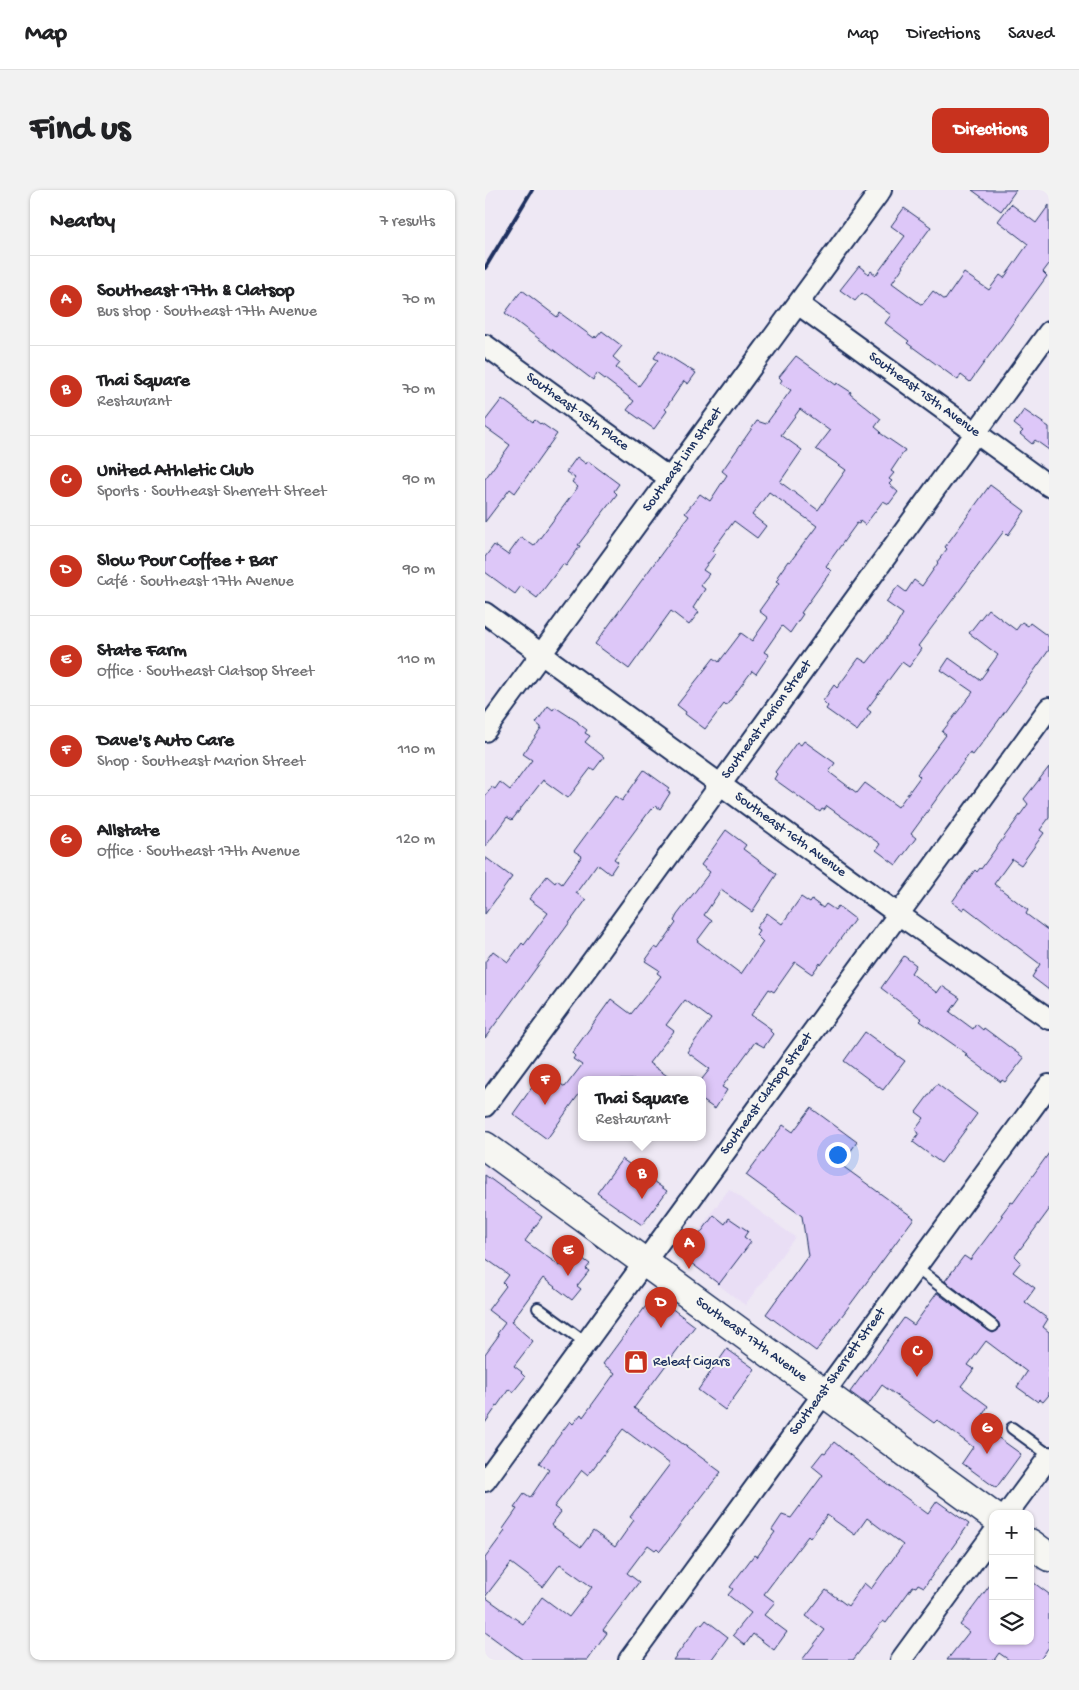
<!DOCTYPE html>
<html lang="en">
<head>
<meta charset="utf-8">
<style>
	body { margin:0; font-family:"Gochi Hand",sans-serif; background:#f2f2f2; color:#202124 }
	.controls { position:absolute; right:15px; bottom:15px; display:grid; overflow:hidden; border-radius:10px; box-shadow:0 1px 4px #0004 }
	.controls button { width:45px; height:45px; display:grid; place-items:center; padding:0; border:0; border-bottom:1px solid #e0e0e0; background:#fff; color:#202124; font:25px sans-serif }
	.you { position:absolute; left:352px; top:964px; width:18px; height:18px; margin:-12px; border:4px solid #fff; border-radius:50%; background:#1a73e8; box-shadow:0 0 0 8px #1a73e833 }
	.badge { display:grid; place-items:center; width:32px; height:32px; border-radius:50%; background:#c8321e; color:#fff; font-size:16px; font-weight:700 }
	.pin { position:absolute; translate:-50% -41px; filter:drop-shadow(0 1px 2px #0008) }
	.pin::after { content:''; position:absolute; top:26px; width:18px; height:15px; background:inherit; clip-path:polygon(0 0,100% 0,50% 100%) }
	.popup { position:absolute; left:93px; top:886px; width:128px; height:65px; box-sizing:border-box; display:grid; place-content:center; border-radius:10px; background:#fff; filter:drop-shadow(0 1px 4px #0005); font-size:16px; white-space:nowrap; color:#757577 }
	.popup b { font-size:19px; color:#202124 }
	.popup::after { content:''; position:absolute; left:50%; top:100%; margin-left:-10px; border:10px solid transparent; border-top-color:#fff }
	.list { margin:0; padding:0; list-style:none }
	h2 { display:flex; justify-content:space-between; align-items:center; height:65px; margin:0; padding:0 20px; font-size:21px }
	h2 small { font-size:16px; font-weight:400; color:#757577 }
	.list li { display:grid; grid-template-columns:32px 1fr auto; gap:15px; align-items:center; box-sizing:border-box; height:90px; padding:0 20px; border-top:1px solid #e0e0e0 }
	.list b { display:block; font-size:19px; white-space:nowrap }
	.list p { margin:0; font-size:16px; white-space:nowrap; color:#757577 }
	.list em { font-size:16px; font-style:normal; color:#757577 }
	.icon { flex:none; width:28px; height:28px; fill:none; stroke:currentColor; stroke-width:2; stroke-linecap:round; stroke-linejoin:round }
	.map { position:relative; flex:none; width:564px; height:1470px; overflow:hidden; border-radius:10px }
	header { display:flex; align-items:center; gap:30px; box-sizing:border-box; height:70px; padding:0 25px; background:#fff; border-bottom:1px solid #e0e0e0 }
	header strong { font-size:24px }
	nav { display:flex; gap:28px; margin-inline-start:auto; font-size:18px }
	.intro { display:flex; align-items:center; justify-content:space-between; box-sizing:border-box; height:120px; padding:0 30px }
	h1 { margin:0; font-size:35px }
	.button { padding:12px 22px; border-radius:10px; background:#c8321e; color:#fff; font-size:18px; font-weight:700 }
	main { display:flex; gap:30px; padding:0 30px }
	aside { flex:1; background:#fff; border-radius:10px; box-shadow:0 1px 4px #0004 }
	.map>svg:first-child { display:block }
</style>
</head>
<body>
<header>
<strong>Map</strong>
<nav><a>Map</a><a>Directions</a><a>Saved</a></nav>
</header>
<div class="intro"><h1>Find us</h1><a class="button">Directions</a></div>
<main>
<aside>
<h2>Nearby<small>7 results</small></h2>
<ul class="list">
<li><span class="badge">A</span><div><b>Southeast 17th &amp; Clatsop</b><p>Bus stop · Southeast 17th Avenue</p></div><em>70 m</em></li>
<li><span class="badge">B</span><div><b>Thai Square</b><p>Restaurant</p></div><em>70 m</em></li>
<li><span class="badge">C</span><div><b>United Athletic Club</b><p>Sports · Southeast Sherrett Street</p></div><em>90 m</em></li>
<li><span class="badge">D</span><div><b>Slow Pour Coffee + Bar</b><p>Café · Southeast 17th Avenue</p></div><em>90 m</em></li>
<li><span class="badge">E</span><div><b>State Farm</b><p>Office · Southeast Clatsop Street</p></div><em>110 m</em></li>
<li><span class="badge">F</span><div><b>Dave's Auto Care</b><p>Shop · Southeast Marion Street</p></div><em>110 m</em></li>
<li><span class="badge">G</span><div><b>Allstate</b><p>Office · Southeast 17th Avenue</p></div><em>120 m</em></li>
</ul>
</aside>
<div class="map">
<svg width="564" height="1470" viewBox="0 0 564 1470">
	<rect width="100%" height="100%" fill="#eee8f4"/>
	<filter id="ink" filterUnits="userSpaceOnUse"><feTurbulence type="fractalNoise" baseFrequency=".02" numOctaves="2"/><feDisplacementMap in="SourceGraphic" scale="10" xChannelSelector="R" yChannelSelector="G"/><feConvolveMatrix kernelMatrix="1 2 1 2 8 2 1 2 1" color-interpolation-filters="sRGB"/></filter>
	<g filter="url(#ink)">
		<g fill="#e9def5">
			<polygon points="0,972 29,993 0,1033"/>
			<polygon points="244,999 310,1047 260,1115 195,1066"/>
		</g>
		<g fill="#ddc7f8" stroke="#1b2f5e" fill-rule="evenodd">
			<polygon points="487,0 531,0 516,21"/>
			<polygon points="526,14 551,33 564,15 564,74 558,82 562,86 485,192 476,185 473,190 422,153 424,151 400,133 406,125 377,103 370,111 355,100 374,76 384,84 386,81 391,85 420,46 406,36 419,18 446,37 417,76 418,77 407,93 437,115 448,101 460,110 479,83 504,100 515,85 519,88 543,54 513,31"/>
			<polygon points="37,100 72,127 75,123 109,148 110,146 111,148 117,141 137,156 128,167 135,173 131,178 154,196 173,170 169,168 174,160 211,183 203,194 199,191 180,219 182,221 169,239 142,220 149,211 112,183 108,190 20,123"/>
			<path d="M311,166l40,29 1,-2 14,9 -1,2 31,25 -6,8 6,5 -1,1 25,17 -14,21 3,2 -5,6 3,2 -3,3 9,8 -9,12 -6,-3 -18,24 -5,-4 -1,3 -2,-1 -31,43 5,5 -30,42 2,1 -13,19 -8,-7 -18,26 5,3 -13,19 -4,-3 -26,35 -2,-2 -19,25 -20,-15 1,-2 -9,-7 37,-47 5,4 22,-29 11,8 16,-23 -9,-7 20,-28 -3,-2 3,-3 -2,-1 11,-16 2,1 27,-36 -48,-34 -17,23 14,11 -9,12 -23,-17 -22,30 3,3 -12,16 6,4 -9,11 5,4 -12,19 6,4 -10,13 -18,-14 -42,58 -34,-25 94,-128 -4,-3 15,-19 10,7 17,-26 -5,-4 35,-50 9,3 25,-34 -11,-7 2,-3 -3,-3zM315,219l30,22 -14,18 30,21 -28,40 -38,-28 22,-32 -21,-15z"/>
			<polygon points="17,209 48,232 50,230 55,234 56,233 72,244 30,303 25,299 0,332 0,289 25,255 0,237 0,231"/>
			<polygon points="539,220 564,237 564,260 550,250 547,254 535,244 538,241 529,234"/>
			<polygon points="92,267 101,274 103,271 134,294 129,301 132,304 93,355 95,356 81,376 78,374 52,408 36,396 30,404 0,382 0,367 9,355 23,365 36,347 49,356 93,297 87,292 90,288 81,282"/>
			<polygon points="505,295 540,321 523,345 519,341 466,412 433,456 437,459 424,477 417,472 382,519 386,522 372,541 341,519 343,516 338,511 349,495 352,498 374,468 382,473 411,436 418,424 401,412 413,396 421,402 429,390 437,396 453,373 452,372 462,359 460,357"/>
			<polygon points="503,419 531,440 537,432 543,436 545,433 564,447 564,460 506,541 488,565 485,563 426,644 431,648 411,675 391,660 395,654 342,616 339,620 337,619 335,622 289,589 292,584 290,582 312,552 316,555 319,551 350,573 344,582 372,603 380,593 413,617 435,587 432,584 461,545 457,542 488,502 456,480 464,468 495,490 513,465 484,443"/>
			<polygon points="63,516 68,520 70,517 93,532 93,533 102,540 100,543 105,546 100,552 119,567 109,580 106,578 83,608 58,590 27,630 22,627 0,657 0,606 7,597 10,599 15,592 25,600 47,570 38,564 56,539 56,537 51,533"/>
			<polygon points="564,577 564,628 555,640 559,643 536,675 527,669 509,694 543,720 541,724 564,741 564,800 547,787 555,774 480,717 478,720 467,712 490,680 492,682 495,678 496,679 543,614 539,609"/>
			<polygon points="159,580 184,598 182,601 185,603 175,619 171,616 167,620 166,619 129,669 133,672 125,684 112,674 91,703 101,710 0,848 0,772 8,761 23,772 37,753 39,755 63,723 44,709 62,686 70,693 72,690 77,694 97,666 89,661 106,638 130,606 137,611"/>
			<polygon points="241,640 261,655 258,659 292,684 267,722 236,700 219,725 227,731 212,751 256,784 278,752 271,745 274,740 271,738 282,723 297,734 316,707 325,713 327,710 338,718 341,714 350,720 353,716 370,729 336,775 335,773 327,784 310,772 289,802 284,799 266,825 286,839 285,841 288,844 279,857 270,852 237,897 242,900 230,919 217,910 217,889 225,879 202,862 226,829 200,810 181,835 189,841 164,873 188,890 97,890 97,900 62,949 28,924 58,882 80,897 97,875 88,869 90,866 87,863 126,809 146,824 176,786 172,783 174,780 160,771 170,757 173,759 191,733 189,731 192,725 225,682 216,675"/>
			<polygon points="0,667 27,687 0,724"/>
			<polygon points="419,766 431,775 426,783 452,803 457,796 475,808 465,822 488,839 491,834 498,840 499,838 539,868 520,892 517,890 516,892 480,865 482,864 435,831 437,829 396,798"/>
			<polygon points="380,842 420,871 398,900 359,871"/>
			<polygon points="452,894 492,924 456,973 428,952 434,943 430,940 439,928 431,922"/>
			<polygon points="326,918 372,952 356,975 429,1028 331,1161 281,1124 323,1066 317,1026 261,985 298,935 308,942"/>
			<polygon points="564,963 564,1020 530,1066 536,1072 528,1082 550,1098 540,1112 563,1129 558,1137 564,1142 564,1205 558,1212 554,1209 553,1212 532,1197 542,1182 501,1151 483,1175 489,1179 476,1196 503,1216 493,1233 536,1264 511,1298 477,1273 488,1257 452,1230 449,1233 397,1195 383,1215 365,1202 419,1128 429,1135 452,1103 504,1141 508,1143 513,1140 515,1136 512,1131 460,1091 479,1066 485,1070 518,1026 516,1025 526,1012 528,1013"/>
			<polygon points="137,969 182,1001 157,1035 112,1003"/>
			<polygon points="0,985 57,1027 40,1051 75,1076 83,1066 84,1067 88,1062 105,1074 101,1079 104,1081 92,1096 96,1099 87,1110 58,1088 26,1132 48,1151 29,1176 37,1182 36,1183 40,1187 28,1202 24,1199 0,1233 0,1164 14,1145 12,1144 20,1133 3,1120 21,1096 18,1093 24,1085 0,1068"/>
			<polygon points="229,1025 240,1034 244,1028 263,1041 259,1047 266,1052 234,1094 198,1067"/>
			<path d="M169,1105l41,31 -61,82 87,64 -61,79 -3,-3 -2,2 -7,-5 -21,28 12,9 -36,48 4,3 -19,27h-65l-38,-28v-74l20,-27 -2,-2 14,-20 -3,-1 10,-14 6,4 19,-28 -10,-7 31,-42 3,3 8,-10 2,3 32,-44 -12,-9zM138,1239l47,35 -40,53 4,3 -19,27 -22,-16 -12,16 -30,-22 10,-13 -7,-5 28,-37 6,5zM26,1373l32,24 17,-23 32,23 -23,30 -27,-20 -19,27 -38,-27z"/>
			<polygon points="242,1159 270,1179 240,1220 213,1200"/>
			<polygon points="349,1252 386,1282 443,1324 452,1311 484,1334 439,1397 433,1394 431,1397 428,1396 401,1433 398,1431 368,1470 317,1470 340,1440 321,1426 341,1400 363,1416 379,1393 386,1399 418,1355 382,1328 370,1345 342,1325 325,1348 323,1346 279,1404 290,1412 279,1425 302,1442 289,1460 268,1444 260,1455 248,1445 266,1423 243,1405 248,1399 245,1397 269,1365 272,1367 290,1342 287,1340 297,1325 306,1328 338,1285 327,1276 338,1262 340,1263"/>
			<polygon points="545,1390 564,1404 564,1457 555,1470 524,1470 514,1463 509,1470 462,1470 484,1442 475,1435 508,1391 508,1451 545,1451"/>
			<polygon points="221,1430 243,1447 226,1470 188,1470 215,1433 217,1435"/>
		</g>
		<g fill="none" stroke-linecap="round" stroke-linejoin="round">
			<defs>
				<g id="service">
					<polyline points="430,1077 508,1136"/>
					<polyline points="53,1118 101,1153"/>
					<polyline points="527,1238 564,1265"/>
				</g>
				<g id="minor">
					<polyline points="313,114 564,296"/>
					<polyline points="0,155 184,288"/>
					<polyline points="0,423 413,724 564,829"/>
					<polyline points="0,541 396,0"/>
					<polyline points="0,916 108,770 564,142"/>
					<polyline points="0,1291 564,518"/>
					<polyline points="522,1324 564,1267"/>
					<polyline points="144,1470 564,895"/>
					<polyline points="416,1470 508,1344"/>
				</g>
				<g id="secondary">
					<polyline points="0,956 508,1326"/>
					<polyline points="545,1353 564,1367"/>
				</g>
			</defs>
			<use href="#service" stroke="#1b2f5e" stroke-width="14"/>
			<use href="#minor" stroke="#1b2f5e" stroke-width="24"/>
			<use href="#secondary" stroke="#1b2f5e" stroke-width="31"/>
			<use href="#service" stroke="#f6f6f2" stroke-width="10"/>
			<use href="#minor" stroke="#f6f6f2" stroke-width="20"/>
			<use href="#secondary" stroke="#f6f6f2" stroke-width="28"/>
			<polyline stroke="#1b2f5e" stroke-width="4" points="0,78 47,0"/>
		</g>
	</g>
	<defs>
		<symbol id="shop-square" viewBox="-11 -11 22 22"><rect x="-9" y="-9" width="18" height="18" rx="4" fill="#c8321e" stroke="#f6f6f2"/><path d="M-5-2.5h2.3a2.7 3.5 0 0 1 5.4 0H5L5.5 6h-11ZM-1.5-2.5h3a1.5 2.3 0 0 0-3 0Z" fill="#fff"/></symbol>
	</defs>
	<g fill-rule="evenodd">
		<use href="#shop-square" x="137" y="1158" width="28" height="28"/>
	</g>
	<g text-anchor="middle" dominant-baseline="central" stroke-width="4" stroke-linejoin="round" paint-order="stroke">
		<g font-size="14" fill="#1b2f5e" stroke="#f6f6f2">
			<text transform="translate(439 205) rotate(36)">Southeast 15th Avenue</text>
			<text transform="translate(92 222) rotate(36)">Southeast 15th Place</text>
			<text transform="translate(198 270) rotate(-54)">Southeast Linn Street</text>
			<text transform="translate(282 530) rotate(-54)">Southeast Marion Street</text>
			<text transform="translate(305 645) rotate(36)">Southeast 16th Avenue</text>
			<text transform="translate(282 904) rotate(-54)">Southeast Clatsop Street</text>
			<text transform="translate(266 1150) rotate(36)">Southeast 17th Avenue</text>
			<text transform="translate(353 1182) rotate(-54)">Southeast Sherrett Street</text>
		</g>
		<g font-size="14" fill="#1b2f5e" stroke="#f6f6f2" text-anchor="start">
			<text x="168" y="1172">Releaf Cigars</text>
		</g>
	</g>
</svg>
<div class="controls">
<button>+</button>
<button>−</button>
<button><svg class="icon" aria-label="layers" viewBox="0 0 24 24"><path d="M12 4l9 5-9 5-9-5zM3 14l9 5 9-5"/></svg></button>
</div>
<div class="you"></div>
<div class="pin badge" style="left:204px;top:1079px">A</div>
<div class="pin badge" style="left:157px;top:1009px">B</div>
<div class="popup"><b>Thai Square</b>Restaurant</div>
<div class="pin badge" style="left:432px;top:1187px">C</div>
<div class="pin badge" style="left:176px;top:1138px">D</div>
<div class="pin badge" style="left:83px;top:1086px">E</div>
<div class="pin badge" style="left:60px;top:915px">F</div>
<div class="pin badge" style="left:502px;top:1264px">G</div>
</div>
</main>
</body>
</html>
